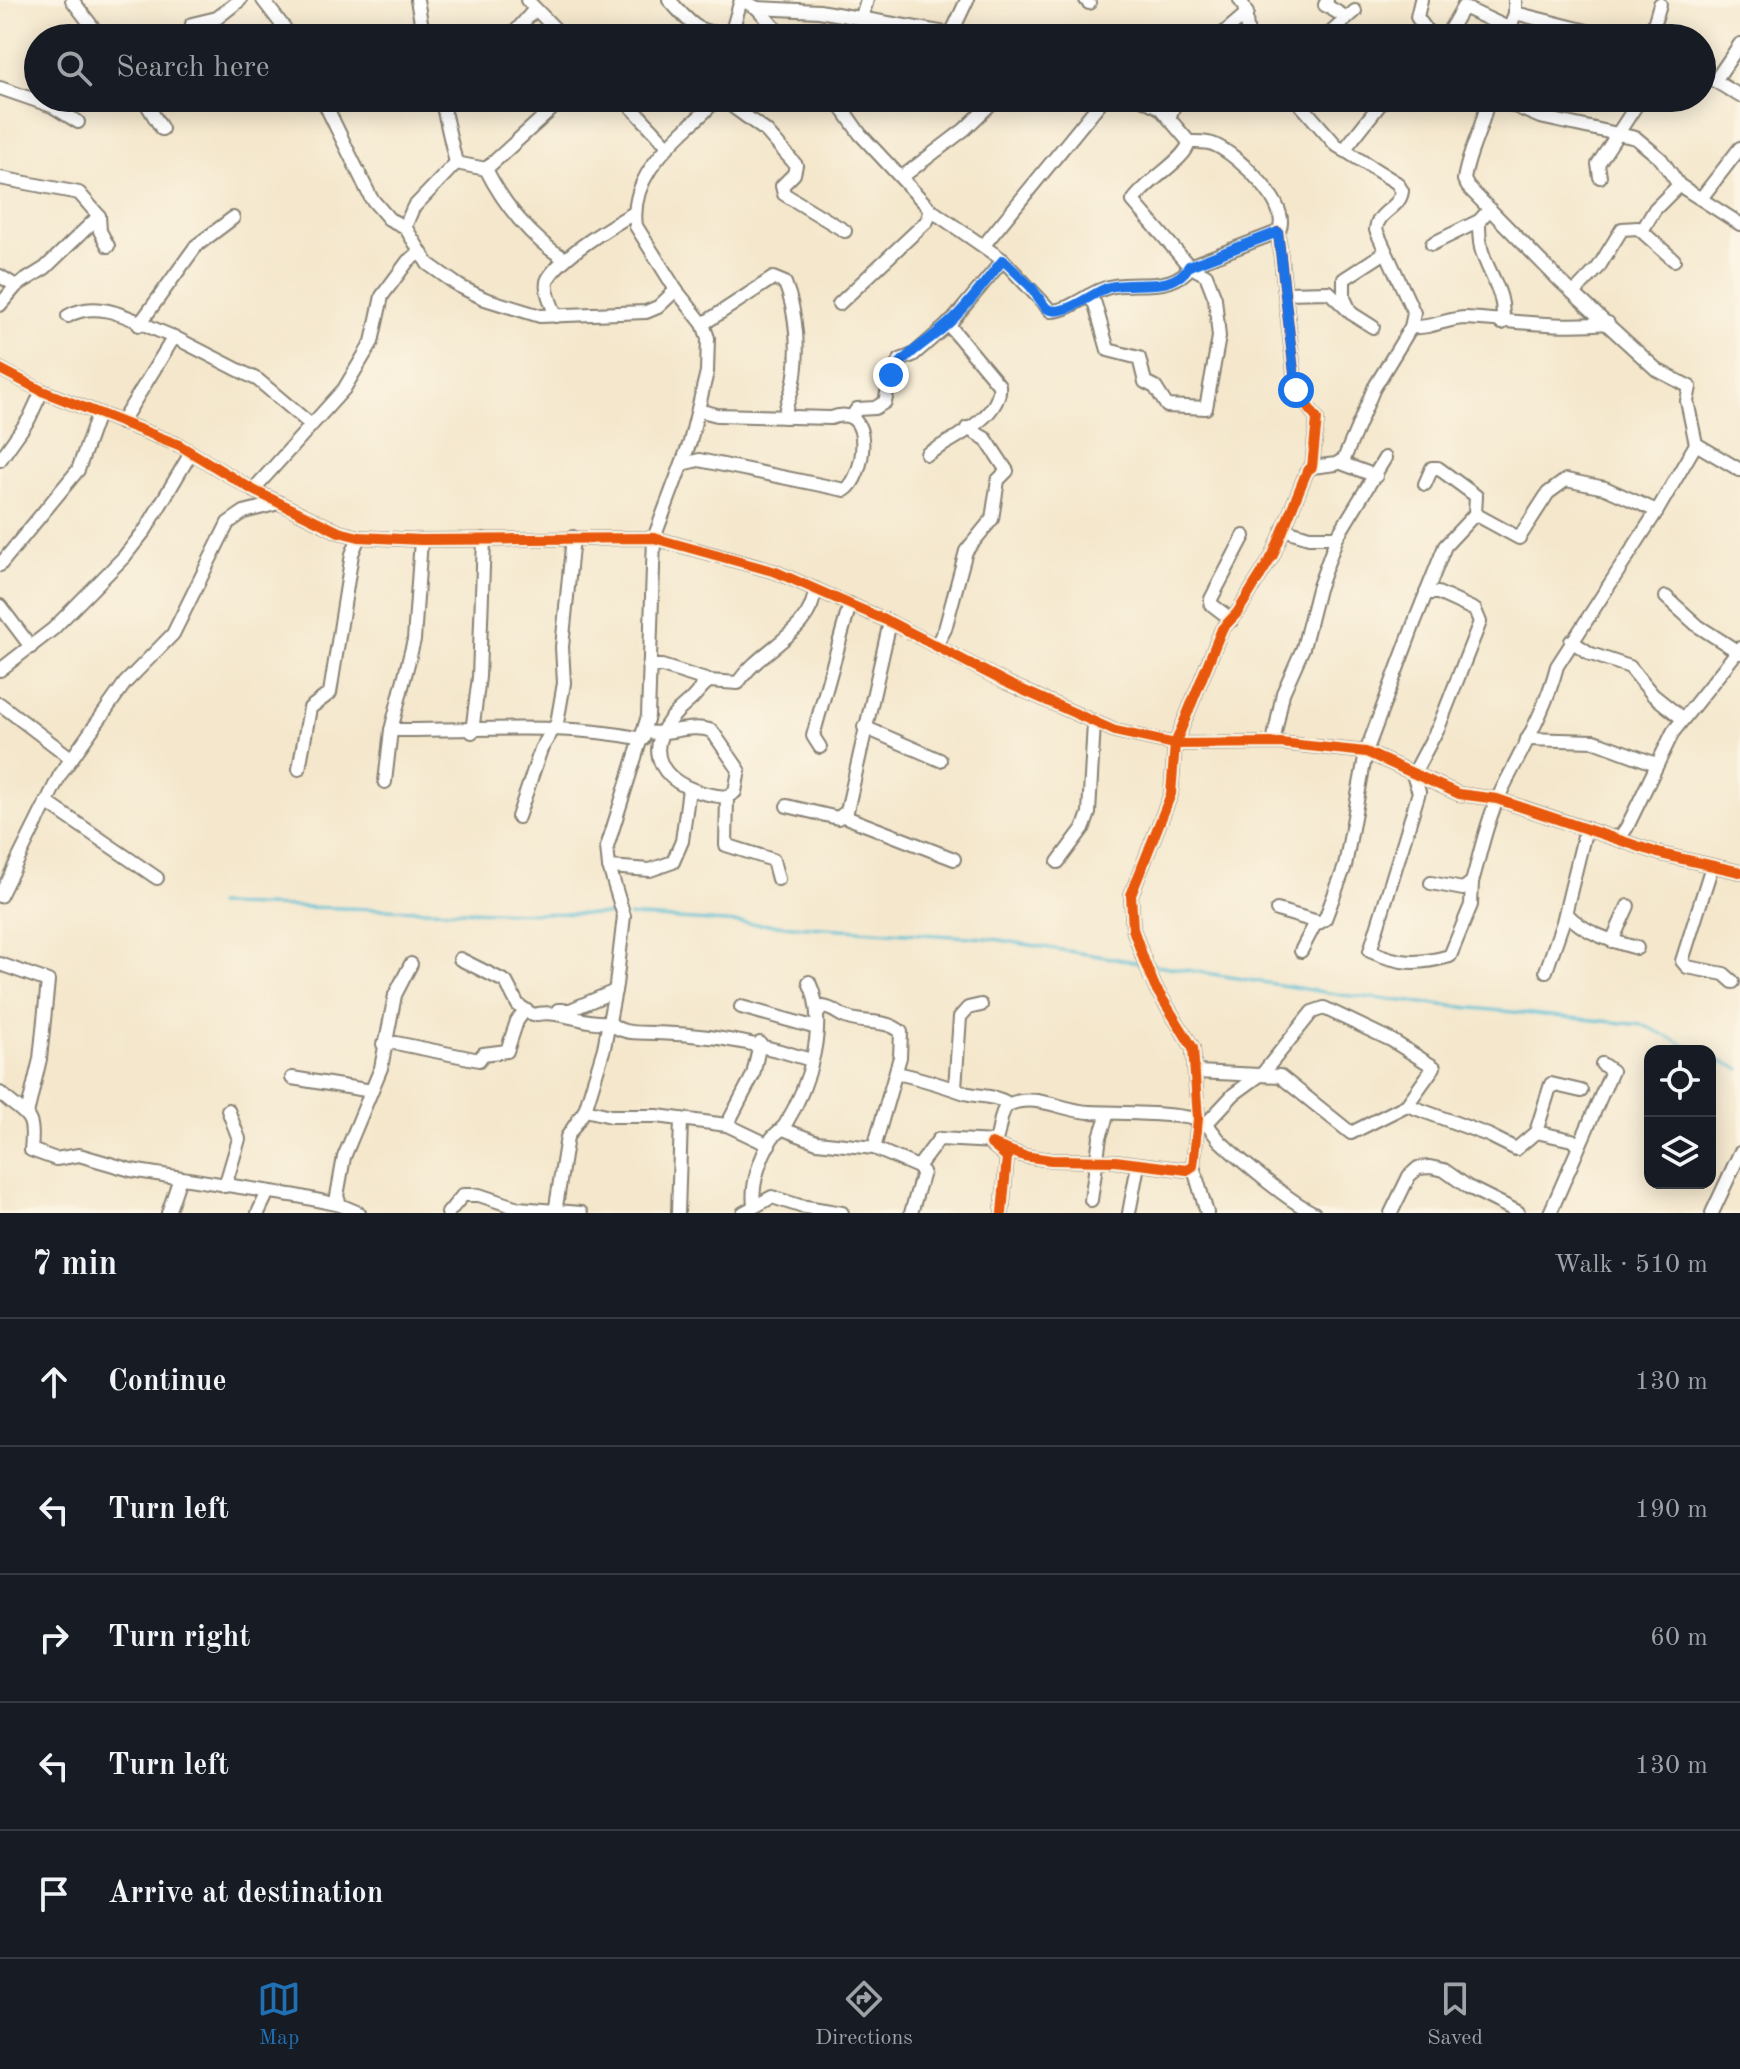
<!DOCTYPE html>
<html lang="en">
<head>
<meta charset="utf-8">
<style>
	body { margin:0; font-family:"Old Standard TT",serif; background:#20242c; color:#f1f3f6 }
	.controls { position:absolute; right:24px; bottom:24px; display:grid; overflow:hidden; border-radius:16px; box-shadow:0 4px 20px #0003 }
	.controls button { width:72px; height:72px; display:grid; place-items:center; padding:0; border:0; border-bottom:2px solid #363941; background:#171b24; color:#f1f3f6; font:40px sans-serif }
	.stop { position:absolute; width:24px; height:24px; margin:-18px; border:6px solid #1a73e8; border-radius:50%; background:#fff }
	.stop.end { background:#1a73e8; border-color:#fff; box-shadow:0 2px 8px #0008 }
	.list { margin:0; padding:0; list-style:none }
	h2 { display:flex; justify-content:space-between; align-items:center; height:104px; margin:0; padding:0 32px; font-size:34px }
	h2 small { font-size:26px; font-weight:400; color:#9ea1a6 }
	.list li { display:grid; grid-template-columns:52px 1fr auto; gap:24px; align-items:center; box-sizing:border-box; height:128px; padding:0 32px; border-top:2px solid #363941 }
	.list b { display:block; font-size:30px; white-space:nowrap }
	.list em { font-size:26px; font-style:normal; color:#9ea1a6 }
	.icon { flex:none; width:44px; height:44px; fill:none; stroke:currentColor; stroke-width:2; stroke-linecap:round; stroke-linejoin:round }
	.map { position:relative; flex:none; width:1740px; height:1213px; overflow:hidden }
	.search { position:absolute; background:#171b24; box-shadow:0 4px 20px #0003; left:24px; right:24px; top:24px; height:88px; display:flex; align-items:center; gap:20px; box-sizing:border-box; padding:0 28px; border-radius:44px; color:#9ea1a6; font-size:30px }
	.sheet { height:744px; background:#171b24 }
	nav { display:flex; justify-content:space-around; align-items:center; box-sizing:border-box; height:112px; border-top:2px solid #363941; background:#171b24; font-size:22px; color:#9ea1a6 }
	nav a { display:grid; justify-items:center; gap:4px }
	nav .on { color:#1f6fb2 }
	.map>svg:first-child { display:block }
</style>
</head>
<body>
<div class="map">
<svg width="1740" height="1213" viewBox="0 0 1740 1213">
	<rect width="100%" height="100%" fill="#fcf5e5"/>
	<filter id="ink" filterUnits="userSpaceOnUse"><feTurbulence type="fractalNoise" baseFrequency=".0125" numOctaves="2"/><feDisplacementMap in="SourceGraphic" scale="16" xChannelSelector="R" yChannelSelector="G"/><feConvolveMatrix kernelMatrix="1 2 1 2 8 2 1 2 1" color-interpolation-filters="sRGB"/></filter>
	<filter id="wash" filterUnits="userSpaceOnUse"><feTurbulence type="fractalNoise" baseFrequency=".006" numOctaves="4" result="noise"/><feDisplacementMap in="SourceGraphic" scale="32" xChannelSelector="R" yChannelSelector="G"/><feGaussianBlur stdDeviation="1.8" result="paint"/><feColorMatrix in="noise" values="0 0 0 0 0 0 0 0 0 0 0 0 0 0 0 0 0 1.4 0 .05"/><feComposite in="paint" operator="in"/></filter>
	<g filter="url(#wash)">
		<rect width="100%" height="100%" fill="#f4e7cc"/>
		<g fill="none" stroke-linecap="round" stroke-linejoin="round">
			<g stroke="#55bbd3" stroke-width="3">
				<polyline points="217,905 621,915"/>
				<polyline points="629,916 987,938 1142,963"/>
				<polyline points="1150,964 1342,995 1643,1025 1699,1051"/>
				<polyline points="1710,1056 1740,1069"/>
			</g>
		</g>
	</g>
	<g filter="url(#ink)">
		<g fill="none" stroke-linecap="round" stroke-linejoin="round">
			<defs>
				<g id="minor">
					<polyline points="72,0 101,38"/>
					<polyline points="263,0 292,38"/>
					<polyline points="417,0 424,38"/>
					<polyline points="527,0 564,38"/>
					<path d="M669,0c22,23 27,35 62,33"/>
					<polyline points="742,0 757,8 784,38"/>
					<polyline points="1086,0 1089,3"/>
					<path d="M1240,0c10,13 3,25 10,38"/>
					<polyline points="1327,0 1325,5 1347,18"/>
					<polyline points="1421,0 1417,17 1432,38"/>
					<polyline points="757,8 819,11 974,38"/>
					<polyline points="1515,13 1615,38"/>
					<polyline points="861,19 867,0"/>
					<polyline points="952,32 967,0"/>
					<polyline points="192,34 192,24 217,18 240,0"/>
					<polyline points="510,38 535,9"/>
					<polyline points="730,38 741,0"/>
					<polyline points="1218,38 1247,13"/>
					<polyline points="1325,38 1355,11"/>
					<polyline points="1445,38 1463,7 1508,28"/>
					<polyline points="1507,38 1515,13 1515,0"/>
					<polyline points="1650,38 1660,4"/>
					<polyline points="1702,73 1740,96"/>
					<polyline points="1715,81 1740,44"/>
					<polyline points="0,88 52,106 78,122"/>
					<polyline points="143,98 162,129"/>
					<polyline points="322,98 371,198 389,219 405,227 428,264 459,286 485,299 540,316 646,312 658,307 676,290"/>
					<polyline points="441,98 456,163"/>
					<polyline points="623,98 668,146"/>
					<polyline points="721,98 766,131 796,165 794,174 782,186 784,194 845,231"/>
					<path d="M835,98l25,36 71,76 72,50 48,51c23,-1 40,-22 63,-25 24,-4 53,4 72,-14l3,-6 -56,-65c13,-20 54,-42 56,-59"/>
					<polyline points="1140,98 1160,108 1189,142"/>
					<path d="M1295,98l41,47 61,38 5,8c-2,18 -25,20 -26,39l38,83 -3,14 -37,61 -30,71 -8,5 -24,3"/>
					<path d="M1488,98c-4,29 -20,53 -24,82l4,7 91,93 98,90 33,17 -3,14 9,43 -39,67"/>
					<polyline points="1496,98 1540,117 1636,138 1661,159 1679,185 1740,224"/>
					<polyline points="1169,118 1177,98"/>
					<polyline points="1344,150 1385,98"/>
					<polyline points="486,169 564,98"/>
					<polyline points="902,177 965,129 997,98"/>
					<polyline points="1600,177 1598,164 1641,98"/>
					<polyline points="0,178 79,193 99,216 100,231 108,246"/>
					<polyline points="1702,197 1740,148"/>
					<path d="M1488,211l-9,10c0,9 0,18 2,27 7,27 26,45 21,75"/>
					<path d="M405,227l8,-19 43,-45 30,6c17,34 45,70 79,90"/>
					<polyline points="1642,231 1655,209 1679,185"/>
					<polyline points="1432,244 1479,221"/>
					<polyline points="984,245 1104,98"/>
					<polyline points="0,276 16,286"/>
					<polyline points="1575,292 1598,268 1622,229 1638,228 1674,260"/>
					<polyline points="1285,293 1329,292 1351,313 1344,298 1344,279 1384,253"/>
					<path d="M1088,296l7,8 13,46 31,8 6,24 10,5 12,19 39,2 13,-71 -4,-39 -9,-23 -17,-9 89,-34c16,-25 -40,-77 -63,-87 -8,-4 -17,-3 -26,-3"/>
					<polyline points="839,304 927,221 931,210"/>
					<polyline points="0,305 16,286 45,268 99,216"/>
					<polyline points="1351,313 1373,327"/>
					<path d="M68,316c34,-20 72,9 106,21"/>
					<path d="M556,316c-3,-9 -13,-28 -8,-37 12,-22 63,-53 86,-66"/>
					<path d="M703,324l70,-46 12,5c12,30 15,71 8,103 -3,11 -8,18 -8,31"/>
					<polyline points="139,325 196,246 233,218"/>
					<path d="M1411,327c20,2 36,-9 55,-9 48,3 94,10 142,5"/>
					<polyline points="0,369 42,391 179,445 253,490 339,532 359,537 421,540 654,538 776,572 890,622 1007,683 1115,731 1175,744 1280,743 1366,752 1459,794 1497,799 1661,854 1740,872"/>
					<polyline points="853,415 857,409 875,408 885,402 891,375 900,360 913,355 953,320 1003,260"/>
					<polyline points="121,423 174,337 258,380 310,424"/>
					<polyline points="1696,444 1740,470"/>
					<path d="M927,454c24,-14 76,-38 72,-69l-51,-61"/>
					<polyline points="0,460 29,419 42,391"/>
					<polyline points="1341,463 1376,476"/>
					<path d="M682,464l17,-4 146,30c20,-12 31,-89 -14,-72l-114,-3 -19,-5"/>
					<polyline points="253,490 344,389 372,342 382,296 408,261 419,253"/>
					<polyline points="1337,537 1385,458"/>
					<polyline points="0,565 78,470 98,414"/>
					<path d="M1426,593h12l37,17 5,12 -41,104 -26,49 6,17 -49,159c29,13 48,14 80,5l21,-51 1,-23"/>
					<polyline points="1666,597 1698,626 1740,653"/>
					<polyline points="0,606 31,647"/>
					<polyline points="1232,620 1211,604 1211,599 1244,536"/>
					<polyline points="1571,641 1591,654 1630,667 1653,695 1683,719"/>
					<polyline points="936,646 945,629 966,551 992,519 998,480 1007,471 986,439 967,428"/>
					<path d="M649,666h13l47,15c-9,6 -13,15 -22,22 -56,46 -24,89 40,94"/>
					<polyline points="0,670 53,629 124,557 146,529 191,453"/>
					<path d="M709,681l29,2c21,-34 75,-51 77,-94"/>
					<polyline points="0,704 71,758"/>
					<polyline points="864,727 940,760"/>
					<path d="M391,730c82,1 171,-8 252,9"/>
					<polyline points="472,732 479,677 484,539"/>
					<path d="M645,732c22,4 45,-9 67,-1l27,39 -4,22 -8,5 -1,48 47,15 5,19"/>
					<polyline points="1527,739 1594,741 1656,764"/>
					<polyline points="1273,743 1283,693 1303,648 1318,589 1337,537 1309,537 1283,529"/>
					<polyline points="820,747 813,736 850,604"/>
					<polyline points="299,769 310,708 330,693 352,554 359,537"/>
					<polyline points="385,782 391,730 414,640 421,540"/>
					<polyline points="46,802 157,878"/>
					<polyline points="787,806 838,818 847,811 890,622"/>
					<polyline points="843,816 954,859"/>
					<polyline points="518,817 541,749 557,723 564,683 562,647 573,537"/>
					<polyline points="1611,837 1621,836 1627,827 1673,732 1740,648"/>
					<polyline points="1058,862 1084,827 1089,813 1094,723"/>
					<polyline points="1712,866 1682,961 1687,967 1724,974 1733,982"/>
					<polyline points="609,867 650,870 673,862 682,841 689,789"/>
					<path d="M1431,883l32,6 9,-7c8,-27 14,-59 26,-84 21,-44 47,-85 59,-132l100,-155 -52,-23 -39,-8 -18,13 -29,45 -44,-24"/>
					<polyline points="0,896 60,775 125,683 173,634 228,523 244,512 279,503"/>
					<polyline points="1277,910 1318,922"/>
					<path d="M1566,913c18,20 45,28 71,35"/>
					<polyline points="1612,941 1628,906"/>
					<polyline points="1301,951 1314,926 1325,919 1345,866 1366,752 1415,621 1445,546 1475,514 1476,496 1438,468 1432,468 1425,484"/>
					<path d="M460,959l46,23 12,23 15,10c27,-7 49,10 76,7 13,13 29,10 47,11 54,1 103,10 155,27"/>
					<polyline points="0,964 48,981 40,1059 27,1114"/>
					<polyline points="1546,971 1563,922 1586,828"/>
					<polyline points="741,1007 817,1028"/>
					<polyline points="558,1010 570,1010 615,991"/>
					<path d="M818,1013l5,-6c10,1 16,8 25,11 17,6 39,1 53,14l-1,25 -26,91"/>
					<polyline points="383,1044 396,1043 479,1060 483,1054 507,1051 517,1021 525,1010"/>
					<polyline points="1197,1072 1280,1076 1351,1133 1407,1105 1434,1067 1391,1040 1324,1008 1312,1012 1263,1073"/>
					<path d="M896,1073c25,5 46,12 69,20 15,4 30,2 44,11"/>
					<polyline points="292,1078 372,1091"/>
					<polyline points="955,1088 960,1017 968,1008 981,1005"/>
					<path d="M0,1093c27,25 35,18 31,57l25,9 23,-4 52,15 166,26 43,9 19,8"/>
					<polyline points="1407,1105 1488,1135 1516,1149 1536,1132 1551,1084 1581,1091"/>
					<polyline points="585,1110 611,1116 657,1116 727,1125 753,1075 760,1043"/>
					<polyline points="1206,1124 1234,1094 1260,1075"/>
					<polyline points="727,1125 769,1145"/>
					<polyline points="783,1129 817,1142 874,1148 918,1167 923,1172 911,1213"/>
					<polyline points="1536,1132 1572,1140 1577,1145"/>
					<polyline points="1193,1166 1207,1213"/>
					<path d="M918,1167l21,-28 56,3c6,-11 4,-34 15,-38 25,-11 54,7 79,8 21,1 102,0 116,11 6,5 10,13 16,19 19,18 70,61 93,71"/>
					<polyline points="225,1186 239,1139 228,1110"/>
					<polyline points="1091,1200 1100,1137 1108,1113"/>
					<path d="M754,1204c-3,-20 7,-48 18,-66 4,-5 9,-8 13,-13 24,-39 44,-101 24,-143"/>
					<polyline points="340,1205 337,1196 344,1157 381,1068 395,995 411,964"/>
					<polyline points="168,1213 180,1178"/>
					<polyline points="258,1213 267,1194"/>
					<polyline points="448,1213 463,1195 479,1195 518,1208 581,1213"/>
					<path d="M555,1213l12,-76 18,-27 19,-62 12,-63 8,-69 -15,-49 -2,-20 41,-131 6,-178 36,-96 17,-70 1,-34 -5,-14 -27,-34 -40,-64c-6,-43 25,-74 54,-101 9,-8 20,-16 26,-27"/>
					<polyline points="678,1213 681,1120"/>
					<polyline points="743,1213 772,1197 800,1206 842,1213"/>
					<polyline points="1002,1213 1007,1157 991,1144 1024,1156 1051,1160 1115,1161 1187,1170 1193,1166 1198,1119 1193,1048 1155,987 1145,963 1133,929 1131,895 1171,794 1175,744 1222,629 1237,613 1273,555 1307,471 1312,467 1317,419 1296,390 1278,232"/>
					<polyline points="1129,1213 1138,1165"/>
					<polyline points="1391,1213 1409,1176 1418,1168 1430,1167 1444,1170 1468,1187 1518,1212"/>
					<polyline points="1550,1213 1612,1071 1602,1064"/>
					<polyline points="1712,1213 1740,1153"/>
				</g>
			</defs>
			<use href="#minor" stroke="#888274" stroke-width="16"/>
			<use href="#minor" stroke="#fff" stroke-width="12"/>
			<defs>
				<g id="cycleway">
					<polyline points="0,369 42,391 179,445 253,490 339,532 359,537 421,540 654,538 776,572 890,622 1007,683 1115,731 1175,744 1280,743 1366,752 1459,794 1497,799 1661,854 1740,872"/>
					<polyline points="1002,1213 1007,1157 991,1144 1024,1156 1051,1160 1115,1161 1187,1170 1193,1166 1198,1119 1193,1048 1155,987 1145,963 1133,929 1131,895 1171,794 1175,744 1222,629 1237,613 1273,555 1307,471 1312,467 1317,419 1296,390 1278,232"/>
				</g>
			</defs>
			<use href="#cycleway" stroke="#fcf5e5" stroke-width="15"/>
			<use href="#cycleway" stroke="#e8590c" stroke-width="10"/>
		</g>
	</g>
	<g fill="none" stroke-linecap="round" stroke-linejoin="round" filter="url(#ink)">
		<path stroke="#1a73e8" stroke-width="10" d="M891,375c13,-21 40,-35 59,-53 20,-18 36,-42 53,-62l28,27 15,21c18,11 45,-15 63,-21 25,-7 64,7 80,-21l89,-34 18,158"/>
	</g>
</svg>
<div class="controls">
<button><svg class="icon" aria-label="locate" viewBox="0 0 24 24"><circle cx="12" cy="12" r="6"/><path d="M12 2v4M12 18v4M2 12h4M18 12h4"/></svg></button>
<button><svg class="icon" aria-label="layers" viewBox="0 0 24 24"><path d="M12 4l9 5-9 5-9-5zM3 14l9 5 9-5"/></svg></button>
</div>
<div class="stop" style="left:1296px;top:390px"></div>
<div class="stop end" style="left:891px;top:375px"></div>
<div class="search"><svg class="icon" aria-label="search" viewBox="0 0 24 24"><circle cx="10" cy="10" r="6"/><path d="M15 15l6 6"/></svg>Search here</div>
</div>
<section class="sheet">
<h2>7 min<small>Walk · 510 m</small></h2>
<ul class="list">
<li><svg class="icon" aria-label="ahead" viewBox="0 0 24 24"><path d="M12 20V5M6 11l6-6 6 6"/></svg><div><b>Continue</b></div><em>130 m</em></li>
<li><svg class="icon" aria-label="left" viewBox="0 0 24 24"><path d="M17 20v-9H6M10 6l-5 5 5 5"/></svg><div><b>Turn left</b></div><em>190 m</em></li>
<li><svg class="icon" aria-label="right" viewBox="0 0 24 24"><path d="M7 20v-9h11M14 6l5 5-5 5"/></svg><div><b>Turn right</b></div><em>60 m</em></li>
<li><svg class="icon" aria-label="left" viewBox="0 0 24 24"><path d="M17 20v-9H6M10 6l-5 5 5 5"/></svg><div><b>Turn left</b></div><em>130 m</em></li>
<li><svg class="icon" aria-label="arrive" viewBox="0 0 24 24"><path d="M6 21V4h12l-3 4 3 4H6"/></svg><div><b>Arrive at destination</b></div></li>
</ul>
</section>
<nav>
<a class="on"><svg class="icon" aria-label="map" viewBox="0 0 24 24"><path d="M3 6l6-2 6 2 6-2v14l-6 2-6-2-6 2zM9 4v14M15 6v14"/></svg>Map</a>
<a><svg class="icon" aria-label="directions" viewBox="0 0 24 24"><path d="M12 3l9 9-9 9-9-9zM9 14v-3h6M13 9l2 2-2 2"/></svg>Directions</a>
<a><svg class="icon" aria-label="saved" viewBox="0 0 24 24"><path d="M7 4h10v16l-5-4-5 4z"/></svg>Saved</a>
</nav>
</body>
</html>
